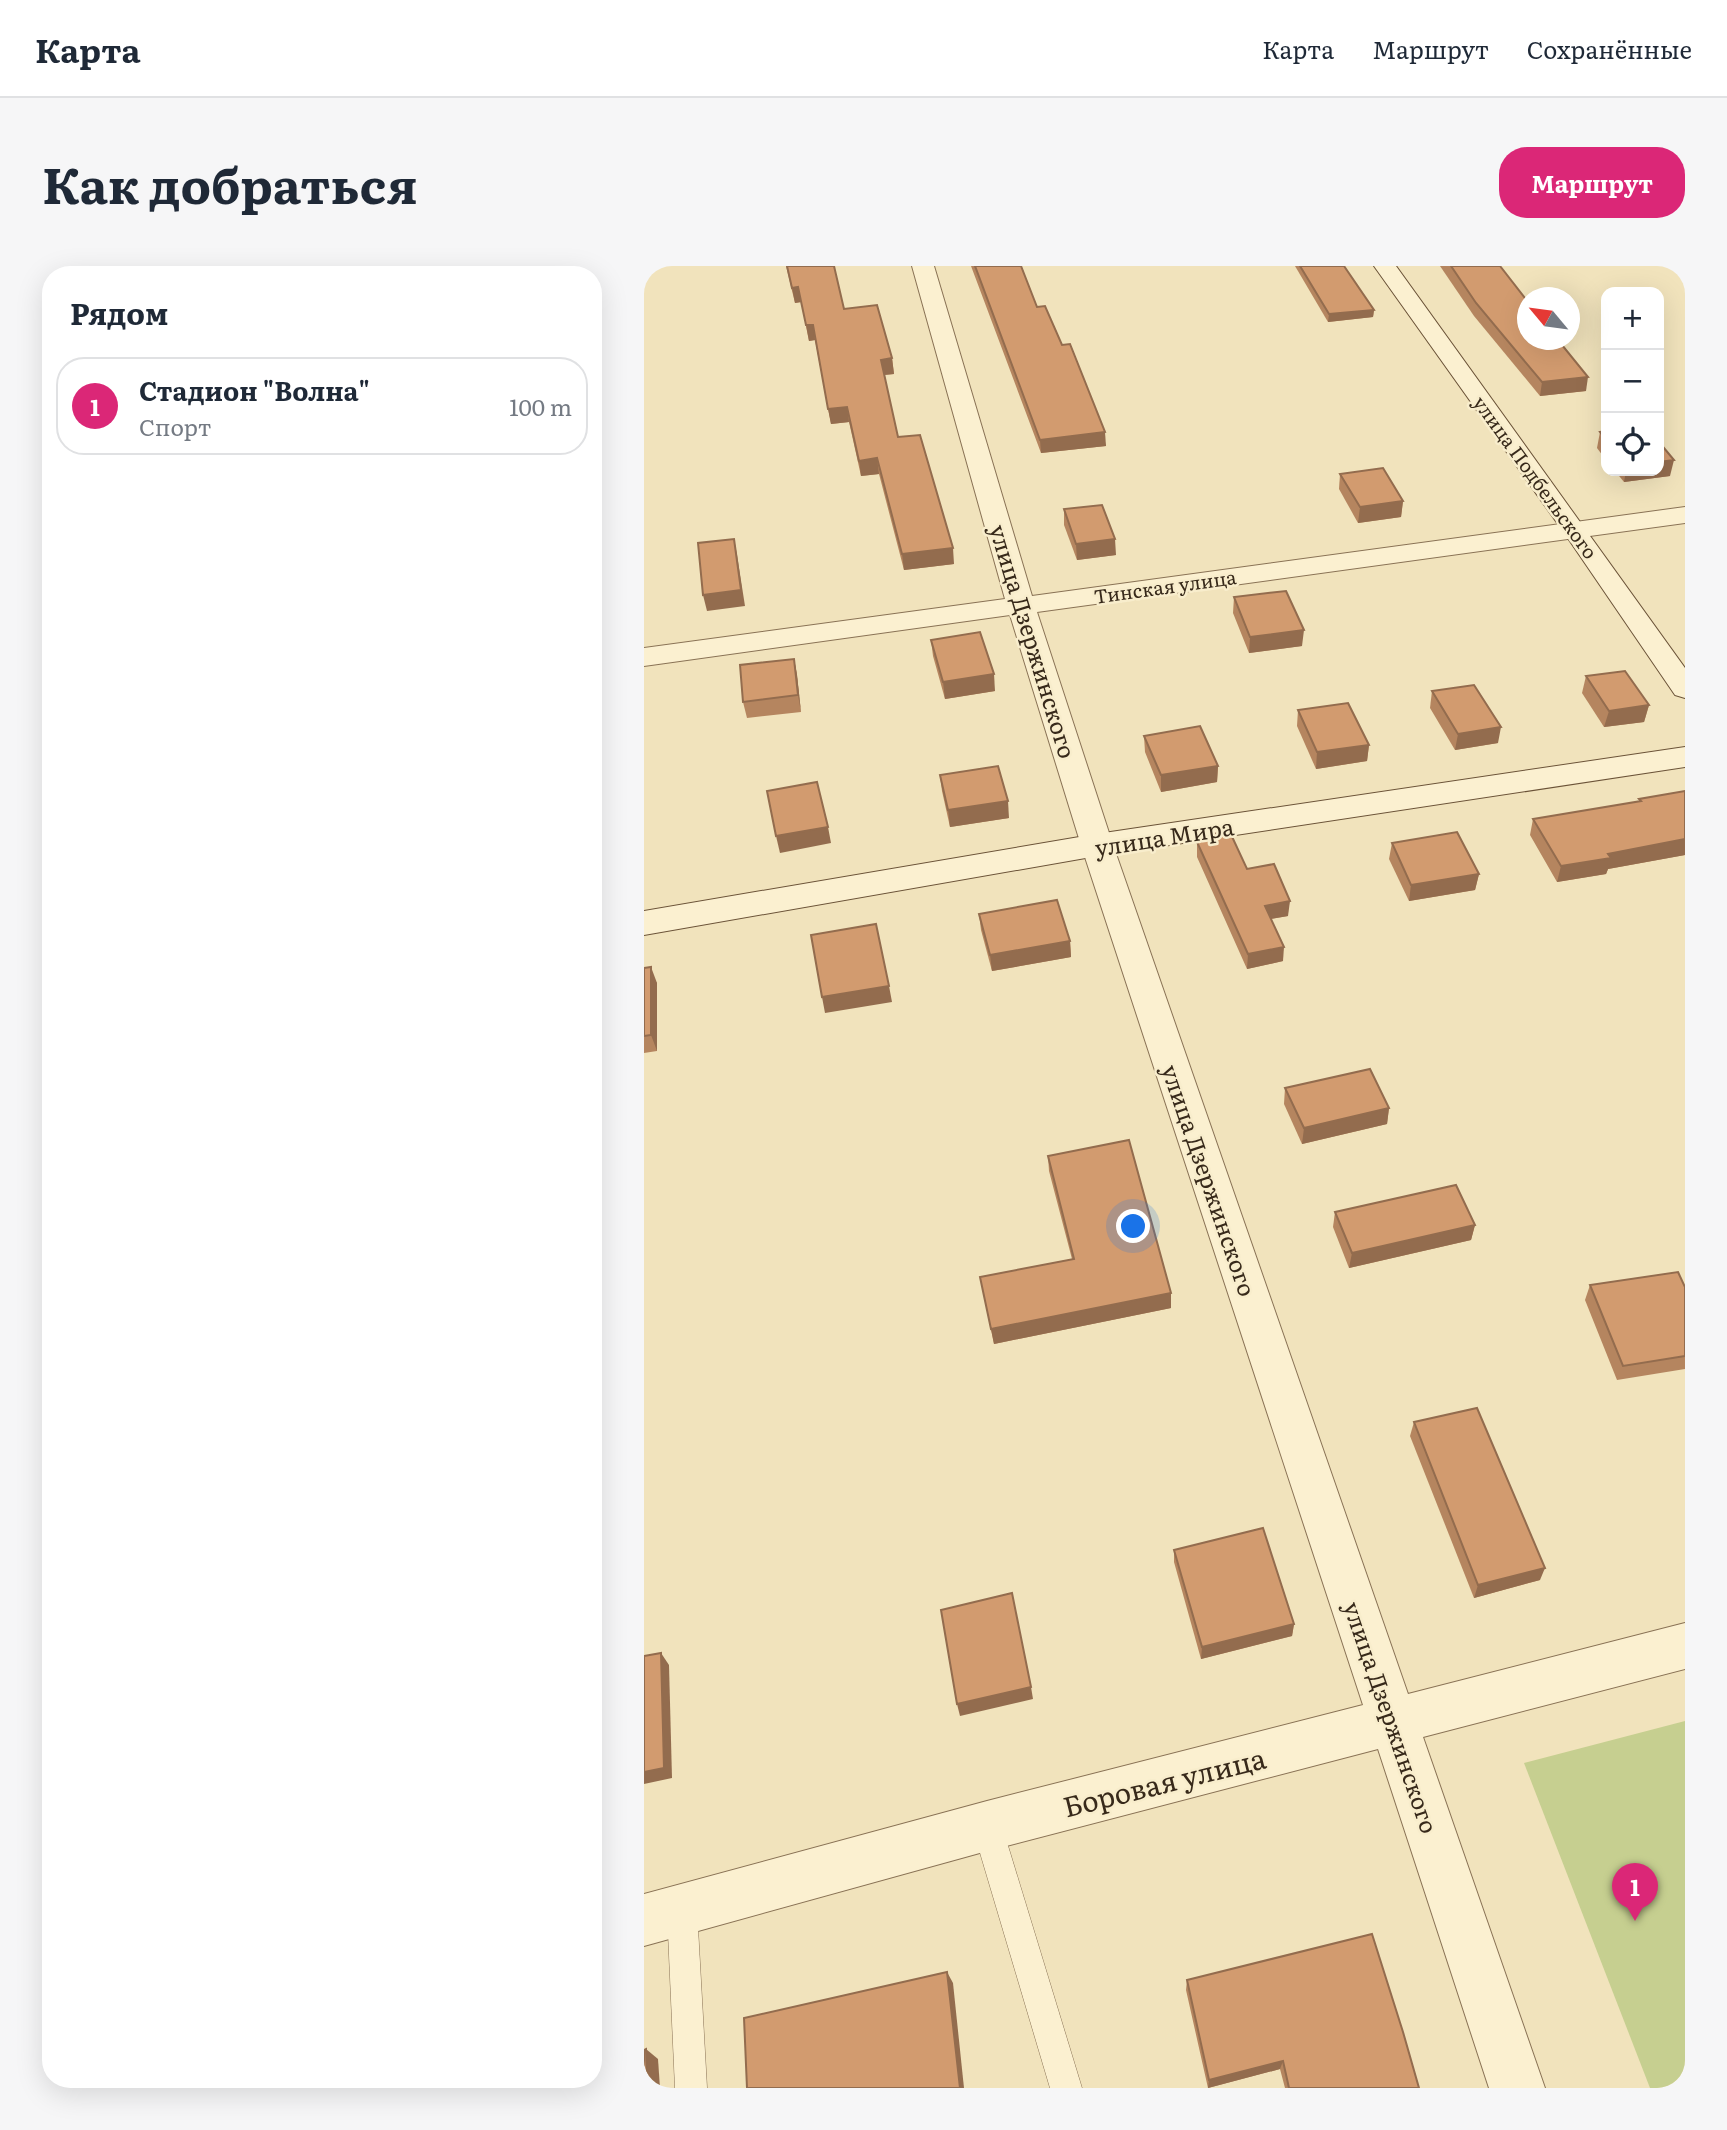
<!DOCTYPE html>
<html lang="ru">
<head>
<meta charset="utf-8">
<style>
	body { margin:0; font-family:Literata,serif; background:#f6f6f7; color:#1f2937 }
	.controls { position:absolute; right:21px; top:21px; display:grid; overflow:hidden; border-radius:14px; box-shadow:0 7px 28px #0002 }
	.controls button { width:63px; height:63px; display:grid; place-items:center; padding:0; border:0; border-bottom:2px solid #e0e1e3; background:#fff; color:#1f2937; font:35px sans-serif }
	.compass { position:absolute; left:873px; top:21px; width:63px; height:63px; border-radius:50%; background:#fff; box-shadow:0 7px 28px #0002; rotate:299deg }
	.you { position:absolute; left:490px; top:961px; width:24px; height:24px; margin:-18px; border:5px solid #fff; border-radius:50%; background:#1a73e8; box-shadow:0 0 0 10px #1a73e833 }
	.badge { display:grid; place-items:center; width:46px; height:46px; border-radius:50%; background:#db2777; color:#fff; font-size:23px; font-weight:700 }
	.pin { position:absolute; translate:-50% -58px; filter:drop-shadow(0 2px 4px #0008) }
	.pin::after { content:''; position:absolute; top:37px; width:24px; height:21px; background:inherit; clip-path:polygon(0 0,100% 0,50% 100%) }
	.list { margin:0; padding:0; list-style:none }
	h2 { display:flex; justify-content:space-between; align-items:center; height:91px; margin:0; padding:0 28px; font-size:30px }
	h2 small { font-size:23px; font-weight:400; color:#747a83 }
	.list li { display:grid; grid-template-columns:46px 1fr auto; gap:21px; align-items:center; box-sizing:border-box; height:98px; margin:0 14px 14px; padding:0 14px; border:2px solid #e0e1e3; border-radius:28px }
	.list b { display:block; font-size:26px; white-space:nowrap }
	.list p { margin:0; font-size:23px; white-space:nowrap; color:#747a83 }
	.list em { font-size:23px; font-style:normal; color:#747a83 }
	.icon { flex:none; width:38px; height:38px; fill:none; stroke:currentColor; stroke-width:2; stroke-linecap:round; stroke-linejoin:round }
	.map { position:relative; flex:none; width:1041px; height:1822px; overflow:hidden; border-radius:28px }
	header { display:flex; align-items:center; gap:42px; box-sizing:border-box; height:98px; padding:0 35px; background:#fff; border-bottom:2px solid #e0e1e3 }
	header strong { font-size:33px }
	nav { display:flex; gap:38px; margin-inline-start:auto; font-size:24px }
	.intro { display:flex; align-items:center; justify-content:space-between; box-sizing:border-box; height:168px; padding:0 42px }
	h1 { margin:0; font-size:49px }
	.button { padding:18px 32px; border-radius:28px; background:#db2777; color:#fff; font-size:24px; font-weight:700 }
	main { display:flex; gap:42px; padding:0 42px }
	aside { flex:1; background:#fff; border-radius:28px; box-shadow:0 7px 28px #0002 }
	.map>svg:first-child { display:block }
</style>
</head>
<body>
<header>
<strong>Карта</strong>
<nav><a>Карта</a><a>Маршрут</a><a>Сохранённые</a></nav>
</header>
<div class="intro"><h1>Как добраться</h1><a class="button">Маршрут</a></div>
<main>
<aside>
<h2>Рядом<small></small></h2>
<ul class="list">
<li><span class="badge">1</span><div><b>Стадион &quot;Волна&quot;</b><p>Спорт</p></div><em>100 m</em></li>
</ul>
</aside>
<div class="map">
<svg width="1041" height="1822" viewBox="0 0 1041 1822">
	<rect width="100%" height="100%" fill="#f1e3bc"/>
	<polygon fill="#c6cf90" points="1041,1455 1041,1822 1006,1822 880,1497"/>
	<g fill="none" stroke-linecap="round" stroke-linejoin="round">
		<defs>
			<g id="service">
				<polygon points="343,1545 354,1549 358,1560 438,1822 406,1822 328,1560 332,1549"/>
				<polygon points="38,1629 49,1633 53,1644 63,1822 31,1822 23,1644 27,1633"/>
			</g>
			<polygon id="minor" points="268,0 290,0 388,330 1041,241 1041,257 393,346 469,579 764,1428 1041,1357 1041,1403 779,1471 901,1822 845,1822 734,1483 343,1585 0,1680 0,1628 343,1535 719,1439 437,579 366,349 0,400 0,382 361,333"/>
			<g id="secondary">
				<polygon points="730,0 752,0 1041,402 1041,432 1031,429 921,268"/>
				<polygon points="1041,481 1041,501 453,590 0,669 0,645 453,568"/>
			</g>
		</defs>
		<use href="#service" stroke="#897255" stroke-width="1"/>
		<use href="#minor" stroke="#897255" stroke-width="2"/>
		<use href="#secondary" stroke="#6b5338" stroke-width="2"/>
		<use href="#service" fill="#fbf0d0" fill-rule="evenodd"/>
		<use href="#minor" fill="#fbf0d0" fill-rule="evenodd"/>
		<use href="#secondary" fill="#fbf0d0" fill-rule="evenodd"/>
	</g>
	<g fill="#b5855f">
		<polygon points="142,0 190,0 200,43 248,92 250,108 240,109 254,171 310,298 260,304 235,208 217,210 205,156 187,158 171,74 165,75 157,36 151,37"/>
		<polygon points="327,0 377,0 393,41 418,79 462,180 397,187"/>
		<polygon points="651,0 700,0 730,44 729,51 684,56"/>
		<polygon points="796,0 856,0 942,125 896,130 830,50"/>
		<polygon points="962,165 962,194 953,182 956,166"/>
		<polygon points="971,205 1015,205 1026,210 980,216"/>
		<polygon points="696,208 759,235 757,251 714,257 695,223"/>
		<polygon points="420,243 472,289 433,294 420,259"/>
		<polygon points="590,331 658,380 605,387 589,347"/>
		<polygon points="287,374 351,425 301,433 289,390"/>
		<polygon points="150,393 153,409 157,446 103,452 99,436"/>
		<polygon points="942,410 1005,439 1000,456 960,461 938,427"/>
		<polygon points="788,425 854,477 811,484 786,442"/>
		<polygon points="654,444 725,479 723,495 672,503 653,460"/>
		<polygon points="500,470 574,500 573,516 517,526 501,486"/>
		<polygon points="296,509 365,552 306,561 298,525"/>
		<polygon points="1041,525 1041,589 964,603 962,608 913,616 886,569 889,553 995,536 995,533"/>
		<polygon points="553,576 603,603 644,650 627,653 639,695 603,703 553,591"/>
		<polygon points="748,577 835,608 831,624 765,635 745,593"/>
		<polygon points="335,648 426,675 427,691 348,705 337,664"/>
		<polygon points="0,702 13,717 13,785 0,787"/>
		<polygon points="641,822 745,842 743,858 658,878 640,838"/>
		<polygon points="404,890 527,1042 350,1078 336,1011 428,993 405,905"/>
		<polygon points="691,946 831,959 827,974 705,1002 689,961"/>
		<polygon points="946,1019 1041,1021 1041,1103 973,1114 941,1034"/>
		<polygon points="770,1156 896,1314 830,1332 766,1170"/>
		<polygon points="530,1284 650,1358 648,1370 557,1393 530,1296"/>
		<polygon points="543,1714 775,1822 641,1822 636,1803 564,1822 542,1724"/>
	</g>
	<g fill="#936c4e">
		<polygon points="154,21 157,36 151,37 148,22"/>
		<polygon points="730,44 729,51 684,56 685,48"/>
		<polygon points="162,59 169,59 171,74 165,75"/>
		<polygon points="248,92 250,108 239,109 237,94"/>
		<polygon points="944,111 942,125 896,130 898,116"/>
		<polygon points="203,141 205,156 187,158 184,143"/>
		<polygon points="461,166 462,180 397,187 396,174"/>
		<polygon points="233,192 235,208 217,210 215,195"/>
		<polygon points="1030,194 1026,210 980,216 982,205 1015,205 1015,196"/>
		<polygon points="759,235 757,251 714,257 716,241"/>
		<polygon points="90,273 93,289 101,340 63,345 59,329"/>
		<polygon points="471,273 472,289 433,294 432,278"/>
		<polygon points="309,282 310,298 260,304 258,288"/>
		<polygon points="660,364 658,380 605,387 606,371"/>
		<polygon points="150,393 153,409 157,446 154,429"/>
		<polygon points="350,408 351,425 301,433 299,416"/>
		<polygon points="1005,439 1000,456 960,461 965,445"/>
		<polygon points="857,461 854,477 811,484 814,468"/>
		<polygon points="725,479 723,495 672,503 673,486"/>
		<polygon points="574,500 573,516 517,526 517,509"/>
		<polygon points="364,535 365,552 306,561 304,544"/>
		<polygon points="184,561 187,577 136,587 132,570"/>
		<polygon points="1041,573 1041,589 964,603 962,608 913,616 917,600 964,588"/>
		<polygon points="835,608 831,624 765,635 767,619"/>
		<polygon points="646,635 644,650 620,654 621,640"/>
		<polygon points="426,675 427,691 348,705 346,689"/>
		<polygon points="640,681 639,695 603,703 604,688"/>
		<polygon points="7,701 13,717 13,785 7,769"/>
		<polygon points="245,720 248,736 181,747 178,731"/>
		<polygon points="745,842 743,858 658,878 660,862"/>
		<polygon points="831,959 827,974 705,1002 708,987"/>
		<polygon points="527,1027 527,1042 350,1078 347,1063"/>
		<polygon points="901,1302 896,1314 830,1332 834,1319"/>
		<polygon points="650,1358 648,1370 557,1393 558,1381"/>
		<polygon points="17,1387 25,1399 28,1512 0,1518 0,1506"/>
		<polygon points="387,1421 389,1433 316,1450 313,1438"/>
		<polygon points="303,1706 309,1717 320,1822 316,1822"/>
		<polygon points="2,1783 14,1793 16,1822 3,1822"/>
		<polygon points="639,1795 636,1803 564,1822 565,1814"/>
	</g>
	<g fill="#d29b6f" stroke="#936c4e" stroke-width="2">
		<polygon points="143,0 190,0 200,43 233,39 248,92 237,94 254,171 276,169 309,282 258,288 233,192 215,195 203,141 184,143 169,59 162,59 154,21 148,22"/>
		<polygon points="331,0 377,0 393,41 401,40 418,79 426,78 461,166 396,174"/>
		<polygon points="656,0 700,0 730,44 685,48"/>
		<polygon points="807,0 856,0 884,36 884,74 914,74 944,111 898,116 832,37"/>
		<polygon points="962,165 962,174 956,166"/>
		<polygon points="1015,176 1030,194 1015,196"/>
		<polygon points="739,202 759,235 716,241 696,208"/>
		<polygon points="458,239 471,273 432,278 420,243"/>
		<polygon points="90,273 97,324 59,329 54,277"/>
		<polygon points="642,325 660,364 606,371 590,331"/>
		<polygon points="336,366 350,408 299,416 287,374"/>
		<polygon points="150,393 154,429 99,436 96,399"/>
		<polygon points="981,405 1005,439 965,445 942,410"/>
		<polygon points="830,419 857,461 814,468 788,425"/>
		<polygon points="704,437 725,479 673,486 654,444"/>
		<polygon points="556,460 574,500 517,509 500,470"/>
		<polygon points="354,500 364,535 304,544 296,509"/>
		<polygon points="173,516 184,561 132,570 123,525"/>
		<polygon points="1041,525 1041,573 964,588 967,592 917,600 889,553 997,535 995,533"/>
		<polygon points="584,562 603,603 630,598 646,635 621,640 640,681 604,688 553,576"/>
		<polygon points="813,566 835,608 767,619 748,577"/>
		<polygon points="413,634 426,675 346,689 335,648"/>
		<polygon points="232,658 245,720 178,731 167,669"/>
		<polygon points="7,701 7,769 0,770 0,702"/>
		<polygon points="726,803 745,842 660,862 641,822"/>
		<polygon points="485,874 527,1027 347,1063 336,1011 430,993 404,890"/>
		<polygon points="812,919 831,959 708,987 691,946"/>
		<polygon points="1034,1006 1041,1021 1041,1090 979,1100 946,1019"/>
		<polygon points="833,1142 901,1302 834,1319 770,1156"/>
		<polygon points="619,1262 650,1358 558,1381 530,1284"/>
		<polygon points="368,1327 387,1421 313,1438 297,1344"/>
		<polygon points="17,1387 20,1502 0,1506 0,1390"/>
		<polygon points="728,1668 759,1766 775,1822 645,1822 639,1795 565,1814 543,1714"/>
		<polygon points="303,1706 316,1822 103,1822 100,1752"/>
		<polygon points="2,1783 3,1822 0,1822 0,1784"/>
	</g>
	<g text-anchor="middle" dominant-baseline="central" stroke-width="5" stroke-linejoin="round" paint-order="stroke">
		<g font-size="19" fill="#37291a" stroke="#f8edcc">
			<text transform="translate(892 211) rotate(54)">улица Подбельского</text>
			<text transform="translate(521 320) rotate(-8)">Тинская улица</text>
		</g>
		<g font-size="23" fill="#37291a" stroke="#f8edcc">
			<text transform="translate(390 375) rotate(73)">улица Дзержинского</text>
			<text transform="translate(520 570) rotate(-9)">улица Мира</text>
			<text transform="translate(566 914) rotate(71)">улица Дзержинского</text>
			<text transform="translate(748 1451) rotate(71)">улица Дзержинского</text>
		</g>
		<g font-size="28" fill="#37291a" stroke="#f8edcc">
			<text transform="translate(520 1515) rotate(-14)">Боровая улица</text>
		</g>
	</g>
</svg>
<div class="controls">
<button>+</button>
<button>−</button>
<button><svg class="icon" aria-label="locate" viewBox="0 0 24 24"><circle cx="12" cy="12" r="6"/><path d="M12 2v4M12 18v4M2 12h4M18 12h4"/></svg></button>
</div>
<svg class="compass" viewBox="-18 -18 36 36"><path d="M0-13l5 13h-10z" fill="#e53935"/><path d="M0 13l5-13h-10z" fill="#747a83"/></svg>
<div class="you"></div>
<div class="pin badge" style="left:991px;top:1655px">1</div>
</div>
</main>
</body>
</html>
